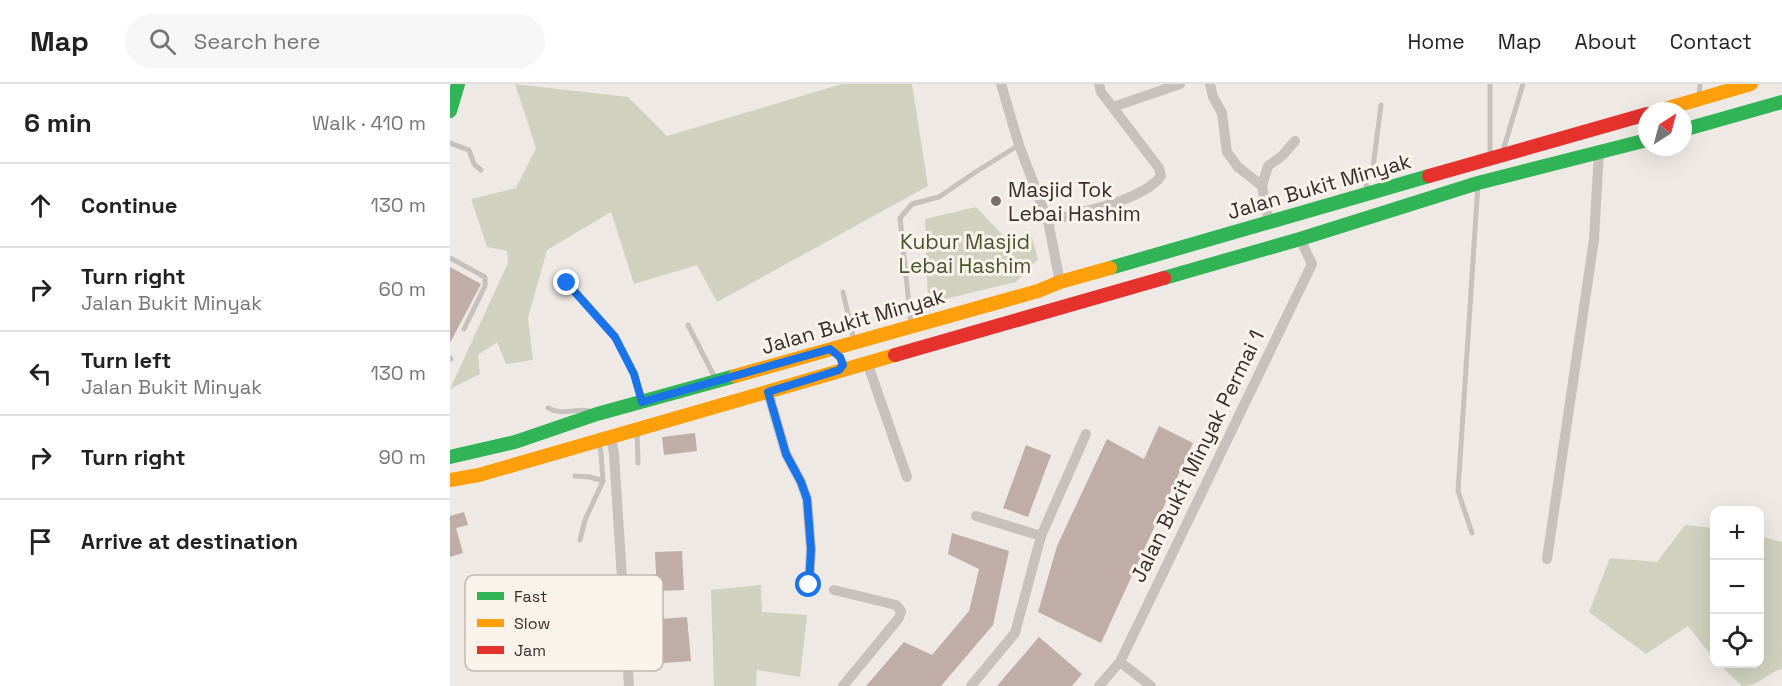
<!DOCTYPE html>
<html lang="en">
<head>
<meta charset="utf-8">
<style>
	body { margin:0; font-family:"Space Grotesk",sans-serif; background:#f6f6f6; color:#222 }
	.controls { position:absolute; right:18px; bottom:18px; display:grid; overflow:hidden; border-radius:12px; box-shadow:0 6px 24px #0002 }
	.controls button { width:54px; height:54px; display:grid; place-items:center; padding:0; border:0; border-bottom:2px solid #e0e0e0; background:#fff; color:#222; font:30px sans-serif }
	.compass { position:absolute; left:1188px; top:18px; width:54px; height:54px; border-radius:50%; background:#fff; box-shadow:0 6px 24px #0002; rotate:36deg }
	.stop { position:absolute; width:18px; height:18px; margin:-14px; border:4px solid #1a73e8; border-radius:50%; background:#fff }
	.stop.end { background:#1a73e8; border-color:#fff; box-shadow:0 2px 6px #0008 }
	.list { margin:0; padding:0; list-style:none }
	h2 { display:flex; justify-content:space-between; align-items:center; height:78px; margin:0; padding:0 24px; font-size:26px }
	h2 small { font-size:20px; font-weight:400; color:#767676 }
	.list li { display:grid; grid-template-columns:39px 1fr auto; gap:18px; align-items:center; box-sizing:border-box; height:84px; padding:0 24px; border-top:2px solid #e0e0e0 }
	.list b { display:block; font-size:22px; white-space:nowrap }
	.list p { margin:0; font-size:20px; white-space:nowrap; color:#767676 }
	.list em { font-size:20px; font-style:normal; color:#767676 }
	.icon { flex:none; width:33px; height:33px; fill:none; stroke:currentColor; stroke-width:2; stroke-linecap:round; stroke-linejoin:round }
	.map { position:relative; flex:none; width:1332px; height:602px; overflow:hidden }
	header { display:flex; align-items:center; gap:36px; box-sizing:border-box; height:84px; padding:0 30px; background:#fff; border-bottom:2px solid #e0e0e0 }
	header strong { font-size:28px }
	nav { display:flex; gap:33px; margin-inline-start:auto; font-size:21px }
	.search { width:420px; height:54px; background:#f6f6f6; display:flex; align-items:center; gap:15px; box-sizing:border-box; padding:0 21px; border-radius:33px; color:#767676; font-size:22px }
	main { display:flex }
	aside { flex:1; background:#fff }
	.map>svg:first-child { display:block }
</style>
</head>
<body>
<header>
<strong>Map</strong>
<div class="search"><svg class="icon" aria-label="search" viewBox="0 0 24 24"><circle cx="10" cy="10" r="6"/><path d="M15 15l6 6"/></svg>Search here</div>
<nav><a>Home</a><a>Map</a><a>About</a><a>Contact</a></nav>
</header>
<main>
<aside>
<h2>6 min<small>Walk · 410 m</small></h2>
<ul class="list">
<li><svg class="icon" aria-label="ahead" viewBox="0 0 24 24"><path d="M12 20V5M6 11l6-6 6 6"/></svg><div><b>Continue</b></div><em>130 m</em></li>
<li><svg class="icon" aria-label="right" viewBox="0 0 24 24"><path d="M7 20v-9h11M14 6l5 5-5 5"/></svg><div><b>Turn right</b><p>Jalan Bukit Minyak</p></div><em>60 m</em></li>
<li><svg class="icon" aria-label="left" viewBox="0 0 24 24"><path d="M17 20v-9H6M10 6l-5 5 5 5"/></svg><div><b>Turn left</b><p>Jalan Bukit Minyak</p></div><em>130 m</em></li>
<li><svg class="icon" aria-label="right" viewBox="0 0 24 24"><path d="M7 20v-9h11M14 6l5 5-5 5"/></svg><div><b>Turn right</b></div><em>90 m</em></li>
<li><svg class="icon" aria-label="arrive" viewBox="0 0 24 24"><path d="M6 21V4h12l-3 4 3 4H6"/></svg><div><b>Arrive at destination</b></div></li>
</ul>
</aside>
<div class="map">
<svg width="1332" height="602" viewBox="0 0 1332 602">
	<rect width="100%" height="100%" fill="#eee9e4"/>
	<g fill="#d0d2bf">
		<polygon points="65,0 178,13 217,52 392,0 462,0 478,102 267,218 247,181 184,200 161,128 97,166 78,234 83,276 56,280 47,258 28,271 30,290 0,305 58,179 57,167 37,163 21,115 66,104 86,64"/>
		<polygon points="526,123 561,160 580,147 588,175 566,198 478,219 475,135"/>
		<polygon points="1235,441 1264,444 1264,575 1238,542 1196,570 1139,528 1160,474 1207,478"/>
		<path d="M1310,452l22,6v127c-17,4 -21,17 -40,17l-23,-22h41z"/>
		<polygon points="311,501 312,528 357,531 350,593 307,586 306,602 264,602 261,506"/>
	</g>
	<g fill="#c0ada7">
		<polygon points="0,183 31,200 0,259"/>
		<polygon points="709,342 743,359 651,559 588,528 607,462 657,355 694,375"/>
		<polygon points="245,349 247,367 214,371 212,353"/>
		<polygon points="576,361 601,371 578,433 553,424"/>
		<polygon points="14,428 18,441 6,444 13,469 0,473 0,432"/>
		<polygon points="502,449 559,467 543,541 491,602 416,602 454,558 482,571 519,527 529,485 498,470"/>
		<polygon points="232,467 234,506 207,507 205,468"/>
		<polygon points="237,533 241,577 213,579 209,535"/>
		<polygon points="589,553 632,590 622,602 547,602"/>
	</g>
	<g fill="none" stroke-linecap="round" stroke-linejoin="round">
		<g stroke="#c7c1bd" stroke-width="5">
			<polyline points="1040,0 1040,73"/>
			<polyline points="1249,13 1250,0"/>
			<polyline points="0,59 19,66 24,80 31,86"/>
			<polyline points="1052,70 1073,0"/>
			<polyline points="918,109 915,95 922,91 931,21"/>
			<polyline points="0,174 35,193 35,202 14,245"/>
			<polyline points="117,199 165,253 184,290 192,316"/>
			<polyline points="393,208 404,257"/>
			<polyline points="461,240 450,134 462,120 489,113 524,89 569,61"/>
			<polyline points="238,241 266,296"/>
			<polyline points="0,274 1,275"/>
			<path d="M98,324c17,9 30,-2 45,4"/>
			<polyline points="187,347 188,379"/>
			<polyline points="125,392 140,393 153,397"/>
			<polyline points="1022,449 1008,407 1028,100"/>
			<polyline points="130,456 135,436 153,397 151,368 148,358"/>
		</g>
		<g stroke="#c7c1bd" stroke-width="10">
			<polyline points="551,0 569,61 598,137 610,198"/>
			<polyline points="760,0 763,13 772,29 777,68 788,83 812,102"/>
			<polyline points="663,23 730,0"/>
			<path d="M598,137c29,-8 95,-20 113,-45l-2,-8 -58,-76 -2,-8"/>
			<polyline points="819,138 812,102 818,82 832,72 845,57"/>
			<polyline points="417,278 457,393"/>
			<polyline points="318,308 336,370 351,398 357,415 361,466 359,501"/>
			<polyline points="161,353 164,370 179,602"/>
			<polyline points="526,432 591,452"/>
			<polyline points="1097,475 1144,155 1149,68"/>
			<polyline points="384,506 446,521 451,527 449,534 393,602"/>
			<polyline points="670,578 701,602"/>
			<polyline points="521,602 565,549 591,452 636,350"/>
			<polyline points="649,602 670,578 862,180 850,155"/>
		</g>
		<g stroke="#30b455" stroke-width="14">
			<polyline points="0,27 8,0"/>
			<polyline points="1233,46 1332,18"/>
			<polyline points="660,184 979,92"/>
			<polyline points="714,194 850,155 1028,99 1197,56"/>
			<polyline points="0,373 65,358 147,330 285,292"/>
		</g>
		<g stroke="#ff9f0a" stroke-width="14">
			<polyline points="1208,27 1301,0"/>
			<polyline points="285,292 588,207 610,198 660,184"/>
			<polyline points="0,396 29,391 445,271"/>
		</g>
		<g stroke="#e5322d" stroke-width="14">
			<polyline points="979,92 1197,30"/>
			<polyline points="445,271 714,194"/>
		</g>
	</g>
	<g fill="none" stroke-linecap="round" stroke-linejoin="round">
		<polyline stroke="#1a73e8" stroke-width="8" points="117,199 165,253 184,290 192,318 380,265 390,273 393,281 389,286 318,308 336,370 351,398 357,415 361,465 359,501"/>
	</g>
	<circle fill="#786f6c" stroke="#f9f3ec" stroke-width="2" cx="546" cy="117" r="6"/>
	<g text-anchor="middle" dominant-baseline="central" stroke-width="6" stroke-linejoin="round" paint-order="stroke">
		<g font-size="21" fill="#382e2b" stroke="#f9f3ec">
			<text transform="translate(869 102) rotate(-16)">Jalan Bukit Minyak</text>
			<text transform="translate(403 237) rotate(-16)">Jalan Bukit Minyak</text>
			<text transform="translate(747 372) rotate(-64)">Jalan Bukit Minyak Permai 1</text>
		</g>
		<g font-size="21" fill="#382e2b" stroke="#f9f3ec" text-anchor="start">
			<text x="558" y="105">Masjid Tok<tspan x="558" dy="24">Lebai Hashim</tspan></text>
		</g>
		<g font-size="21" fill="#4a5530" stroke="#f9f3ec">
			<text x="515" y="157">Kubur Masjid<tspan x="515" dy="24">Lebai Hashim</tspan></text>
		</g>
	</g>
	<rect x="15" y="491" width="198" height="96" rx="9" fill="#f9f3ec" stroke="#bfb8b2" stroke-width="1.5"/>
	<rect x="27" y="508" width="27" height="8" fill="#30b455"/>
	<rect x="27" y="535" width="27" height="8" fill="#ff9f0a"/>
	<rect x="27" y="562" width="27" height="8" fill="#e5322d"/>
	<g font-size="16" fill="#382e2b">
		<text x="64" y="518">Fast</text>
		<text x="64" y="545">Slow</text>
		<text x="64" y="572">Jam</text>
	</g>
</svg>
<div class="controls">
<button>+</button>
<button>−</button>
<button><svg class="icon" aria-label="locate" viewBox="0 0 24 24"><circle cx="12" cy="12" r="6"/><path d="M12 2v4M12 18v4M2 12h4M18 12h4"/></svg></button>
</div>
<svg class="compass" viewBox="-18 -18 36 36"><path d="M0-13l5 13h-10z" fill="#e53935"/><path d="M0 13l5-13h-10z" fill="#767676"/></svg>
<div class="stop" style="left:359px;top:501px"></div>
<div class="stop end" style="left:117px;top:199px"></div>
</div>
</main>
</body>
</html>
